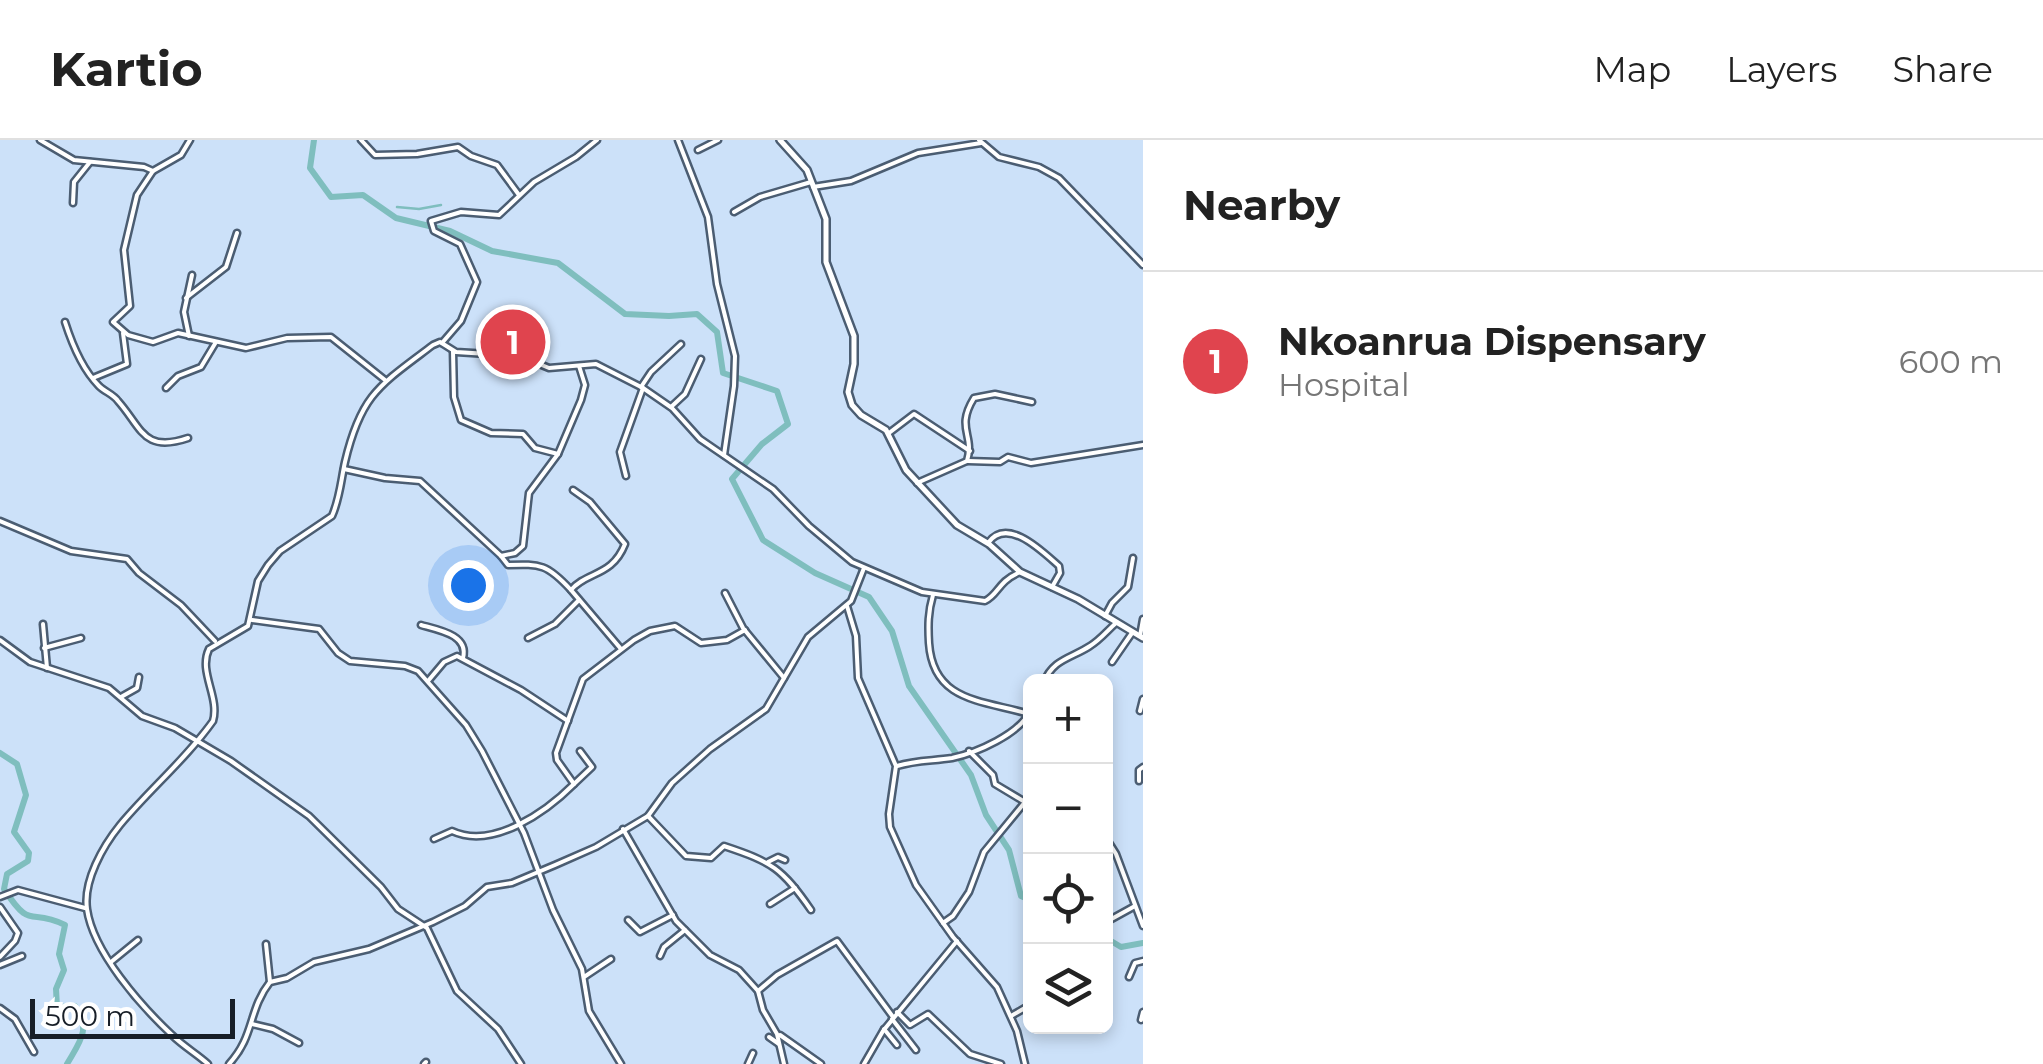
<!DOCTYPE html>
<html lang="en">
<head>
<meta charset="utf-8">
<style>
	body { margin:0; font-family:Montserrat,sans-serif; background:#f6f6f6; color:#222 }
	.controls { position:absolute; right:30px; bottom:30px; display:grid; overflow:hidden; border-radius:15px; box-shadow:0 5px 15px #0003 }
	.controls button { width:90px; height:90px; display:grid; place-items:center; padding:0; border:0; border-bottom:2px solid #e0e0e0; background:#fff; color:#222; font:50px sans-serif }
	.scale { position:absolute; left:30px; bottom:25px; width:205px; box-sizing:border-box; padding-left:10px; border:5px solid #171e27; border-top:0; font-size:28px; line-height:35px; white-space:nowrap; color:#171e27; -webkit-text-stroke:8px #fff; paint-order:stroke }
	.you { position:absolute; left:468px; top:445px; width:35px; height:35px; margin:-25px; border:8px solid #fff; border-radius:50%; background:#1a73e8; box-shadow:0 0 0 15px #1a73e833 }
	.badge { display:grid; place-items:center; width:65px; height:65px; border-radius:50%; background:#6d751e; color:#fff; font-size:32px; font-weight:700 }
	.pin { position:absolute; translate:-50% -50%; border:5px solid #fff; box-shadow:0 2px 10px #0006 }
	.list { margin:0; padding:0; list-style:none }
	h2 { display:flex; justify-content:space-between; align-items:center; height:130px; margin:0; padding:0 40px; font-size:42px }
	h2 small { font-size:32px; font-weight:400; color:#767676 }
	.list li { display:grid; grid-template-columns:65px 1fr auto; gap:30px; align-items:center; box-sizing:border-box; height:180px; padding:0 40px; border-top:2px solid #e0e0e0 }
	.list b { display:block; font-size:38px; white-space:nowrap }
	.list p { margin:0; font-size:32px; white-space:nowrap; color:#767676 }
	.list em { font-size:32px; font-style:normal; color:#767676 }
	.icon { flex:none; width:55px; height:55px; fill:none; stroke:currentColor; stroke-width:2; stroke-linecap:round; stroke-linejoin:round }
	.map { position:relative; flex:none; width:1143px; height:924px; overflow:hidden }
	header { display:flex; align-items:center; gap:60px; box-sizing:border-box; height:140px; padding:0 50px; background:#fff; border-bottom:2px solid #e0e0e0 }
	header strong { font-size:48px }
	nav { display:flex; gap:55px; margin-inline-start:auto; font-size:35px }
	main { display:flex }
	aside { flex:1; background:#fff }
	.map>svg:first-child { display:block }
</style>
</head>
<body>
<header>
<strong>Kartio</strong>
<nav><a>Map</a><a>Layers</a><a>Share</a></nav>
</header>
<main>
<div class="map">
<svg width="1143" height="924" viewBox="0 0 1143 924">
	<rect width="100%" height="100%" fill="#cce1f9"/>
	<g fill="none" stroke-linecap="round" stroke-linejoin="round">
		<polyline stroke="#7fbebe" stroke-width="2.5" points="397,67 419,69 441,65"/>
		<g stroke="#7fbebe" stroke-width="6">
			<polyline points="314,0 310,28 331,57 363,55 396,78 450,91 492,111 558,123 625,174 669,176 697,174 717,192 723,233 777,251 788,284 762,304 732,339 763,400 815,433 869,457 892,491 909,546 971,635 986,675 1009,710 1021,756 1030,760"/>
			<path d="M0,613l17,11 9,31 -12,37 15,21 -1,8 -21,13 -3,15c28,43 25,18 61,36l-6,29 5,16 -8,19 1,18 18,-1c17,23 4,37 -8,58"/>
			<polyline points="1106,798 1121,807 1143,803"/>
		</g>
		<defs>
			<g id="minor">
				<polyline points="40,0 74,20 144,27 153,31 137,55 124,110 130,166 113,182 128,195 153,202 178,193 246,208 287,198 331,197 385,240"/>
				<polyline points="361,0 375,15 417,14 458,7 471,16 497,25 519,55"/>
				<polyline points="678,0 708,77 717,144 735,216 734,246 724,315"/>
				<polyline points="979,0 999,17 1039,27 1059,38 1143,125"/>
				<polyline points="698,10 718,0"/>
				<polyline points="153,31 181,15 190,0"/>
				<polyline points="813,47 851,41 918,13 981,3"/>
				<polyline points="73,63 74,42 90,22"/>
				<polyline points="734,72 760,57 811,42"/>
				<polyline points="186,158 226,127 237,93"/>
				<path d="M65,182c7,22 17,47 34,64 6,6 14,8 19,15 24,27 25,52 70,37"/>
				<polyline points="189,196 184,172 192,135"/>
				<polyline points="442,203 461,181 477,142 460,104 434,91 431,81 461,72 499,75 534,42 576,17 597,0"/>
				<polyline points="453,211 454,257 461,280 491,293 523,294 535,308 558,314"/>
				<polyline points="93,238 127,224 123,193"/>
				<polyline points="641,247 651,232 681,204"/>
				<polyline points="166,248 178,236 201,227 216,202"/>
				<polyline points="671,267 685,254 701,219"/>
				<polyline points="889,293 914,274 970,311"/>
				<polyline points="968,321 1000,322 1008,317 1031,323 1143,305"/>
				<polyline points="344,329 385,338 420,341 501,416 515,413 523,406 529,353 558,314 581,260 585,245 579,226"/>
				<polyline points="626,336 620,312 643,248"/>
				<path d="M917,343l50,-22c8,-27 -12,-32 7,-63l21,-4 37,8"/>
				<path d="M573,350l17,12 35,42c-13,33 -38,27 -54,46l50,59"/>
				<polyline points="0,381 71,411 127,419 139,433 181,465 215,501"/>
				<path d="M988,403c19,-27 54,8 71,23l1,7 -8,14"/>
				<path d="M501,416l7,9c33,-1 39,-1 63,25"/>
				<polyline points="725,453 743,488 784,538"/>
				<path d="M933,455c-5,17 -5,31 -4,48 4,59 53,57 100,71"/>
				<polyline points="847,466 856,496 858,538 896,626 889,674 890,687 916,745 953,797 997,847 1017,891 1025,924"/>
				<polyline points="1105,476 1112,463 1128,447 1133,418"/>
				<polyline points="252,480 319,489 338,513 350,521 405,526 418,531 466,585 482,611 524,693 553,770 582,829 589,871 621,924"/>
				<polyline points="43,484 47,528"/>
				<path d="M421,485c18,5 48,10 42,33"/>
				<polyline points="1140,496 1143,479"/>
				<polyline points="528,498 555,484 579,460"/>
				<polyline points="0,500 30,522 109,548 142,576 175,588 231,621 309,676 381,747 398,769 427,788 457,851 498,889 521,924"/>
				<polyline points="44,508 81,498"/>
				<polyline points="1112,522 1132,493"/>
				<polyline points="428,541 444,522 457,516 521,550 568,581"/>
				<path d="M1044,542c9,-23 28,-24 46,-36 10,-6 17,-15 26,-23"/>
				<polyline points="121,557 137,548 139,537"/>
				<polyline points="1140,571 1143,559"/>
				<polyline points="969,611 993,635 995,644 1025,662"/>
				<path d="M897,626c19,-6 36,-5 55,-8 24,-5 68,-24 78,-47"/>
				<polyline points="1139,641 1139,630 1143,627"/>
				<polyline points="574,644 592,627 580,611"/>
				<path d="M648,676l38,40 25,2 13,-12c48,16 58,22 87,64"/>
				<polyline points="623,689 676,781 710,815 739,830 758,851 763,870 777,894 784,924"/>
				<polyline points="1106,698 1116,714 1143,786"/>
				<path d="M434,699l18,-8c41,19 94,-19 122,-47l-17,-24 -1,-7 27,-74 51,-39 16,-9 25,-5 26,17 26,-3 18,-10"/>
				<polyline points="768,722 778,717 785,720"/>
				<polyline points="0,757 18,750 85,768"/>
				<polyline points="770,764 795,748"/>
				<polyline points="0,767 18,793 15,801 0,817"/>
				<polyline points="628,780 640,792 673,775"/>
				<polyline points="1106,782 1135,766"/>
				<polyline points="943,783 953,776 969,752 984,712 1030,656"/>
				<polyline points="266,804 270,842"/>
				<polyline points="660,816 664,807 685,790"/>
				<polyline points="111,822 138,800"/>
				<polyline points="0,825 22,816"/>
				<polyline points="584,837 611,819"/>
				<polyline points="1129,837 1135,823 1143,821"/>
				<polyline points="758,851 777,835 837,801 893,877"/>
				<polyline points="0,868 15,879 34,912"/>
				<polyline points="897,872 910,885 928,874 970,914 1001,924"/>
				<polyline points="1011,876 1030,865"/>
				<polyline points="892,879 916,910"/>
				<polyline points="1141,880 1143,872"/>
				<polyline points="252,884 273,889 299,903"/>
				<polyline points="884,889 897,905"/>
				<polyline points="780,895 821,924"/>
				<polyline points="769,897 779,904"/>
				<path d="M208,924c-11,-10 -25,-18 -36,-29 -31,-29 -79,-83 -85,-126 -4,-28 16,-63 33,-84 30,-36 66,-66 93,-104 7,-24 -15,-49 -4,-72l39,-23 10,-45 10,-16 12,-14 52,-35c8,-18 9,-36 13,-54 16,-68 35,-77 88,-117l7,-3 16,10 64,4 29,12 47,-4 47,24 29,20 28,31 73,50 36,37 43,36 70,30 63,9c13,-6 13,-19 33,-28"/>
				<path d="M229,924c26,-28 19,-54 41,-82l17,-4 27,-16 55,-13 64,-27 32,-16 22,-19 25,-4 43,-18 41,-18 52,-31 24,-33 38,-34 56,-40 42,-72 43,-36 13,-33"/>
				<polyline points="424,924 426,922"/>
				<polyline points="748,924 753,913"/>
				<polyline points="864,924 883,891 957,801"/>
			</g>
			<polyline id="tertiary" points="780,0 807,30 826,79 826,122 854,196 854,224 848,252 852,265 861,275 886,290 906,330 957,385 989,404 1020,432 1078,459 1143,498"/>
		</defs>
		<use href="#minor" stroke="#4b5d72" stroke-width="9"/>
		<use href="#tertiary" stroke="#4b5d72" stroke-width="10"/>
		<use href="#minor" stroke="#fff" stroke-width="4"/>
		<use href="#tertiary" stroke="#fff" stroke-width="5"/>
	</g>
</svg>
<div class="controls">
<button>+</button>
<button>−</button>
<button><svg class="icon" aria-label="locate" viewBox="0 0 24 24"><circle cx="12" cy="12" r="6"/><path d="M12 2v4M12 18v4M2 12h4M18 12h4"/></svg></button>
<button><svg class="icon" aria-label="layers" viewBox="0 0 24 24"><path d="M12 4l9 5-9 5-9-5zM3 14l9 5 9-5"/></svg></button>
</div>
<div class="scale">500 m</div>
<div class="you"></div>
<div class="pin badge" style="left:513px;top:202px;background:#e0444e">1</div>
</div>
<aside>
<h2>Nearby<small></small></h2>
<ul class="list">
<li><span class="badge" style="background:#e0444e">1</span><div><b>Nkoanrua Dispensary</b><p>Hospital</p></div><em>600 m</em></li>
</ul>
</aside>
</main>
</body>
</html>
